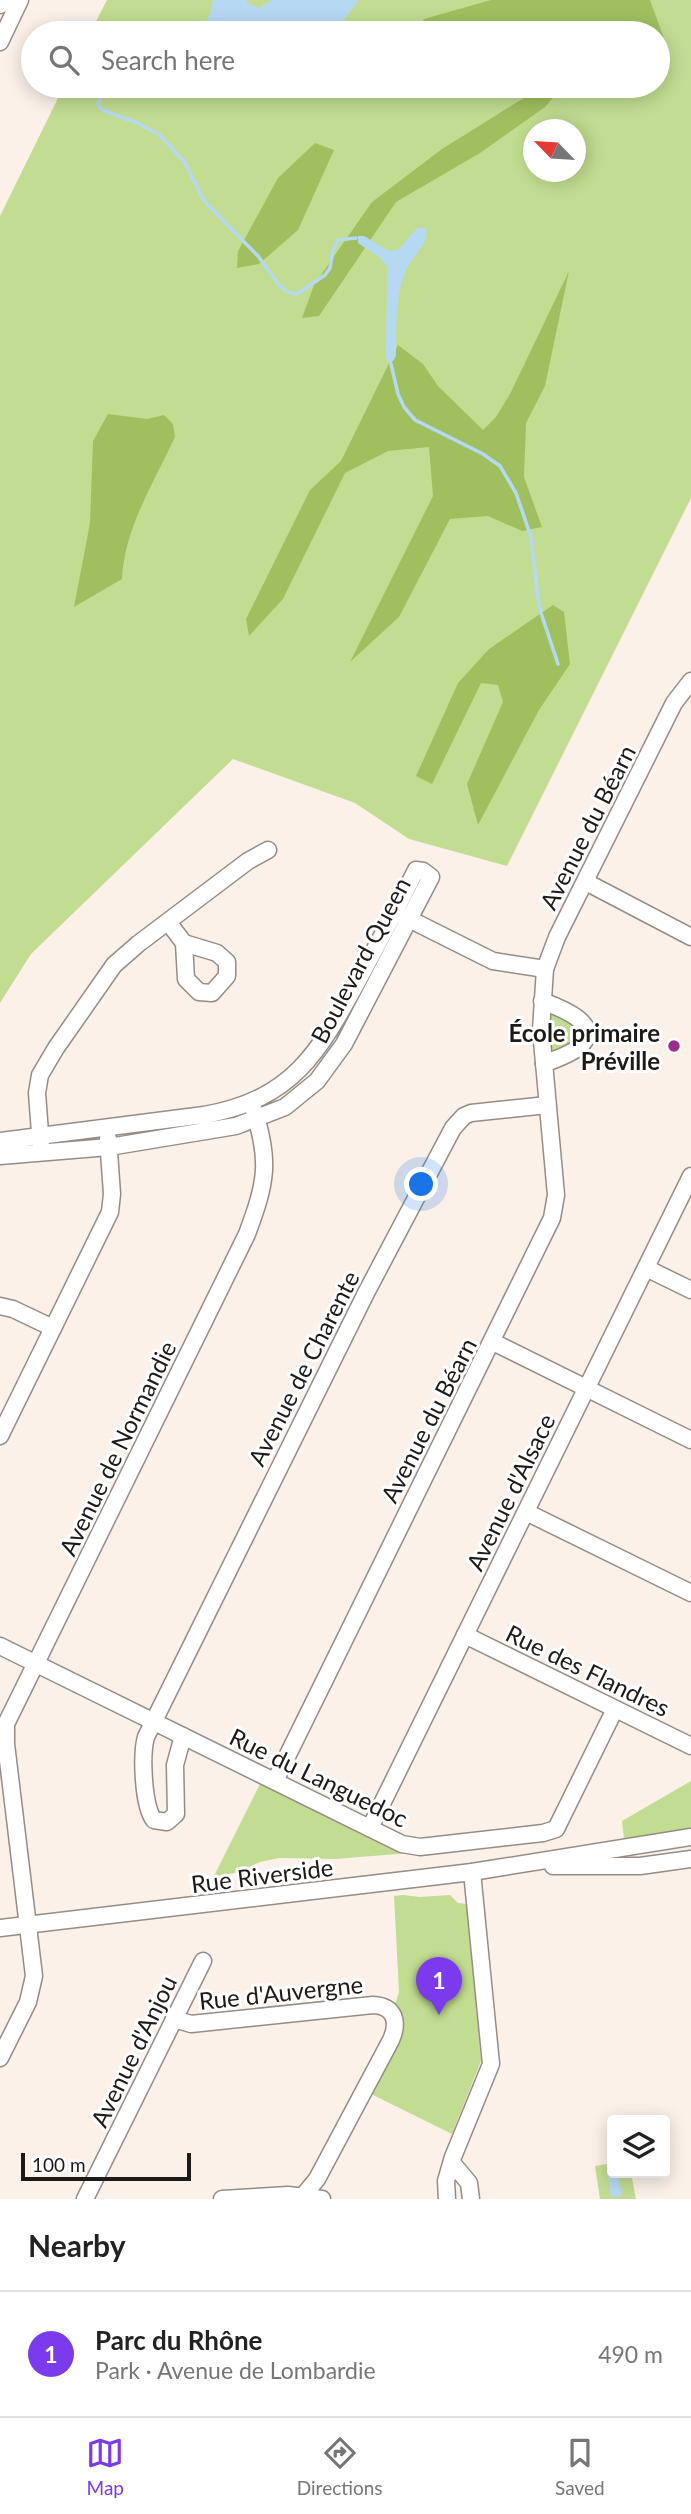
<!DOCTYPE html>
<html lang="en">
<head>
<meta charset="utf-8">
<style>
	body { margin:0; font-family:Lato,sans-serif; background:#f6f6f6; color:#222 }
	.controls { position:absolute; right:21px; bottom:21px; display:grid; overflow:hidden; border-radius:7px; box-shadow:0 4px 18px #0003 }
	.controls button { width:63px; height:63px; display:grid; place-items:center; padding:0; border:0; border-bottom:2px solid #e0e0e0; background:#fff; color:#222; font:35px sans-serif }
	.compass { position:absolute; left:523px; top:119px; width:63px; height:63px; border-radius:50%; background:#fff; box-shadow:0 4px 18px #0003; rotate:295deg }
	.scale { position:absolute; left:21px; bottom:18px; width:170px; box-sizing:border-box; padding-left:7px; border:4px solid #1d1a17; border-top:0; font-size:19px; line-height:24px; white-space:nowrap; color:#1d1a17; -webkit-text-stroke:5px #fff; paint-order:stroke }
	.you { position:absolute; left:422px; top:1185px; width:24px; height:24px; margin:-18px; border:5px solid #fff; border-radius:50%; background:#1a73e8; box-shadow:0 0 0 10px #1a73e833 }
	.badge { display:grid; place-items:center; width:46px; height:46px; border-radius:50%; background:#7c3aed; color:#fff; font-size:23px; font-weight:700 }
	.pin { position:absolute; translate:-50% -58px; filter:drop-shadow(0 2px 4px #0008) }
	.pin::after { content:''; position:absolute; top:37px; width:24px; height:21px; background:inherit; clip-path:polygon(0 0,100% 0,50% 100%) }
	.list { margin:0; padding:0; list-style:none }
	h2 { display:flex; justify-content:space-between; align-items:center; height:91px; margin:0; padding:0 28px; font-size:30px }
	h2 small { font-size:23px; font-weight:400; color:#767676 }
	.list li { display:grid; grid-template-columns:46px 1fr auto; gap:21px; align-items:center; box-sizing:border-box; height:126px; padding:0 28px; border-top:2px solid #e0e0e0 }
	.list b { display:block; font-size:26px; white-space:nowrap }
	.list p { margin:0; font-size:23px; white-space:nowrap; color:#767676 }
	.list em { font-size:23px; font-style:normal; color:#767676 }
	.icon { flex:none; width:38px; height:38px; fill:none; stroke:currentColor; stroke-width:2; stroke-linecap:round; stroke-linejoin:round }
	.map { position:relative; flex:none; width:691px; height:2199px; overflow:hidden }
	.search { position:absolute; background:#fff; box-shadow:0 4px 18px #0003; left:21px; right:21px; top:21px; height:77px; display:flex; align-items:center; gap:18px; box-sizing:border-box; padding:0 24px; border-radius:38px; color:#767676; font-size:26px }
	.sheet { height:217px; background:#fff }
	nav { display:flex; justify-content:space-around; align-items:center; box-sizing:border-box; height:98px; border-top:2px solid #e0e0e0; background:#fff; font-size:19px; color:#767676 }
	nav a { display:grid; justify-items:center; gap:4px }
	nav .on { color:#7c3aed }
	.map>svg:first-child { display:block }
</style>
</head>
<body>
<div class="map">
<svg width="691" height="2199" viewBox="0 0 691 2199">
	<rect width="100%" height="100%" fill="#fbf1e9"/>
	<g fill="#c2dd91" fill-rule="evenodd">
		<path d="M107,0h584v498l-184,368 -98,-27 -54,-36 -122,-44 -202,195 -31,49v-787l64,-130h594v-53h-568zM534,130h42v42h-42z"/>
		<polygon points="555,1013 579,1024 581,1037 556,1053 548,1048 549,1014"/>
		<polygon points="262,1780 410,1853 335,1859 279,1858 260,1862 238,1872 213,1878"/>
		<polygon points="691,1781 691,1829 624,1839 622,1821"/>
		<polygon points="403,1895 420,1897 450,1895 458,1903 467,1904 481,2061 452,2134 367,2092 399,1992 394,1896"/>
		<polygon points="612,2163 612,2173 631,2173 636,2199 600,2199 595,2166"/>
	</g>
	<g fill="#a0c05f">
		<polygon points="491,0 650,0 665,41 658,46 658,33 416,33 424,19"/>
		<polygon points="543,86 563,86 545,107 480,153 396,202 319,316 302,318 314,285 372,202 442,149"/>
		<polygon points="315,143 334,150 298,230 259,264 237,268 238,251 278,178"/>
		<polygon points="569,271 545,386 526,423 524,477 542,527 522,531 488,516 450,519 399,617 350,662 433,496 429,447 388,451 345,473 283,599 249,636 246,619 310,490 341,461 398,345 423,364 438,386 483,430 496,417 511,392"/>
		<path d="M108,414l39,5 17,-4 9,9 2,13c-21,45 -51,92 -53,142l-48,28 16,-84 3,-82z"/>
		<polygon points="553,605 564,612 570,664 539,710 478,825 467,784 503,702 498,685 481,683 432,784 416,776 458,683 489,649"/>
	</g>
	<g fill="#b6d9f3">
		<polygon points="213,0 247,0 247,3 259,8 272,0 359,0 337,29 330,33 200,33 210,14"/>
		<path d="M421,227l4,1c7,15 -13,28 -19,42 -11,25 -10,59 -10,86l-5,8 -4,-3 -1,-6 1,-88 -8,-10 -21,-14v-7h6l25,15 9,-1 19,-22z"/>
		<polygon points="618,2175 622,2196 611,2198 608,2177"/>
	</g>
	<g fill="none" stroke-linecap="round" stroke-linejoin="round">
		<g stroke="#b6d9f3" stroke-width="3.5">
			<polyline points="114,86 101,96 98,105 102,110 137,123 160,135 185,163 204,201 258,256 279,285 287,292 297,294 325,275 330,268 333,250 338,240 356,238"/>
			<polyline points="391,364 398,394 404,407 415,420 483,454 500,466 516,493 531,537 539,607 558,664"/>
		</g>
		<defs>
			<g id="minor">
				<polyline points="0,5 13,0"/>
				<polyline points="0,42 20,0"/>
				<polyline points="586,882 691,937"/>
				<polyline points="403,916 493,961 545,969"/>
				<polyline points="168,922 184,943 186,979 199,992 212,993 227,976 227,962 217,953 184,943"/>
				<path d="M542,1001c16,6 64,23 37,46 -9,8 -24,12 -35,17"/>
				<path d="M0,1141l204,-26c91,-16 116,-65 157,-140 19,-35 37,-69 55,-105l7,1 8,6 -87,167 -27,37 -32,26 -49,19 -127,21 -109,9"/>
				<polyline points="41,1146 37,1093 40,1075 56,1048 114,965 138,944 248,861 268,850"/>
				<polyline points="646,1268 691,1290"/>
				<polyline points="0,1306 13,1309 53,1328"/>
				<polyline points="493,1342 691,1440"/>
				<polyline points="0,1436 110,1212 112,1194 108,1138"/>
				<polyline points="526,1512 691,1593"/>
				<polyline points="465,1635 691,1746"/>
				<polyline points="0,1646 402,1844 420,1847 543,1833 556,1829 615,1709"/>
				<path d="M183,1736l-8,29 1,49 -9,8 -13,-2c-11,-14 -13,-65 -8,-83l220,-444 87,-165 11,-12 7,-3 76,-8"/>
				<polyline points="275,1781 552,1218 556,1195 541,1030 545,969 557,937 674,703 691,681"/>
				<polyline points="370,1828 691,1176"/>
				<polyline points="553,1866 640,1866 691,1859"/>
				<polyline points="0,1928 472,1872 691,1837"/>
				<path d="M174,2019l17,5 182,-19c22,1 26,17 18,35l-74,139 -14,17"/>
				<path d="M0,2058l28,-56 6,-26 -28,-232v-20l241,-490c19,-51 24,-73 6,-126"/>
				<polyline points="453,2164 469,2183 471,2199"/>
				<polyline points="85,2199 203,1961"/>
				<polyline points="222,2199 288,2195 322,2199"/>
				<polyline points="447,2199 446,2181 453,2157 491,2064 472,1872"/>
			</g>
		</defs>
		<use href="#minor" stroke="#958c85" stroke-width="19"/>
		<use href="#minor" stroke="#fff" stroke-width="16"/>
	</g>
	<circle fill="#9d2d8c" stroke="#fff" stroke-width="2.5" cx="674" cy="1046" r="7"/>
	<g text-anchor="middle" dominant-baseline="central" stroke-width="6" stroke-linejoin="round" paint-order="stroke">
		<g font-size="24" fill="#1d1a17" stroke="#fff">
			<text transform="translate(587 827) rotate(-63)">Avenue du Béarn</text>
			<text transform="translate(360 960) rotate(-62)">Boulevard Queen</text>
			<text transform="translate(303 1368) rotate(-63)">Avenue de Charente</text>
			<text transform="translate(428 1420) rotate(-63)">Avenue du Béarn</text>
			<text transform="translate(117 1448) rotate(-64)">Avenue de Normandie</text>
			<text transform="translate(510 1492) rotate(-64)">Avenue d'Alsace</text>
			<text transform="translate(588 1670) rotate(26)">Rue des Flandres</text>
			<text transform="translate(319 1777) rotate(26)">Rue du Languedoc</text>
			<text transform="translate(262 1875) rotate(-7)">Rue Riverside</text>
			<text transform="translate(281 1992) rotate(-6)">Rue d'Auvergne</text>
			<text transform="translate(133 2051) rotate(-64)">Avenue d'Anjou</text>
		</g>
		<g font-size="24" font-weight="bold" fill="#1d1a17" stroke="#fff" text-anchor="end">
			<text x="660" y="1032">École primaire<tspan x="660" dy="28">Préville</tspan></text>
		</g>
	</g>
</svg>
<div class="controls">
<button><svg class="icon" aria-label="layers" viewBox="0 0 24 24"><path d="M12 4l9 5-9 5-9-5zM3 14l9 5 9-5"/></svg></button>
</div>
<svg class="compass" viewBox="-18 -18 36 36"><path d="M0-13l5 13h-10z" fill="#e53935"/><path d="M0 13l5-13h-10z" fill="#767676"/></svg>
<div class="scale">100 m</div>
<div class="you"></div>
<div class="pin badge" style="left:439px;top:2015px">1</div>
<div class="search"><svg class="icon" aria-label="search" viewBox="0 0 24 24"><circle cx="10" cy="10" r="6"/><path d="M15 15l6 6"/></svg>Search here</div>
</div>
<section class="sheet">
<h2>Nearby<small></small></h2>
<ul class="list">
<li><span class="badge">1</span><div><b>Parc du Rhône</b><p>Park · Avenue de Lombardie</p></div><em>490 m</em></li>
</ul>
</section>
<nav>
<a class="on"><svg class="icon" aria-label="map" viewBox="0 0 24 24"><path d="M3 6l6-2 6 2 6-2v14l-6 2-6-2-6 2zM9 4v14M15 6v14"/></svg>Map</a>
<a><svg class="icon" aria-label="directions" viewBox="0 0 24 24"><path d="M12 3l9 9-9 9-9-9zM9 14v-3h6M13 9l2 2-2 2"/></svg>Directions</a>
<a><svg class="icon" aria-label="saved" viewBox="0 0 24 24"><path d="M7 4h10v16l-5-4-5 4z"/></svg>Saved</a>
</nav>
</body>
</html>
